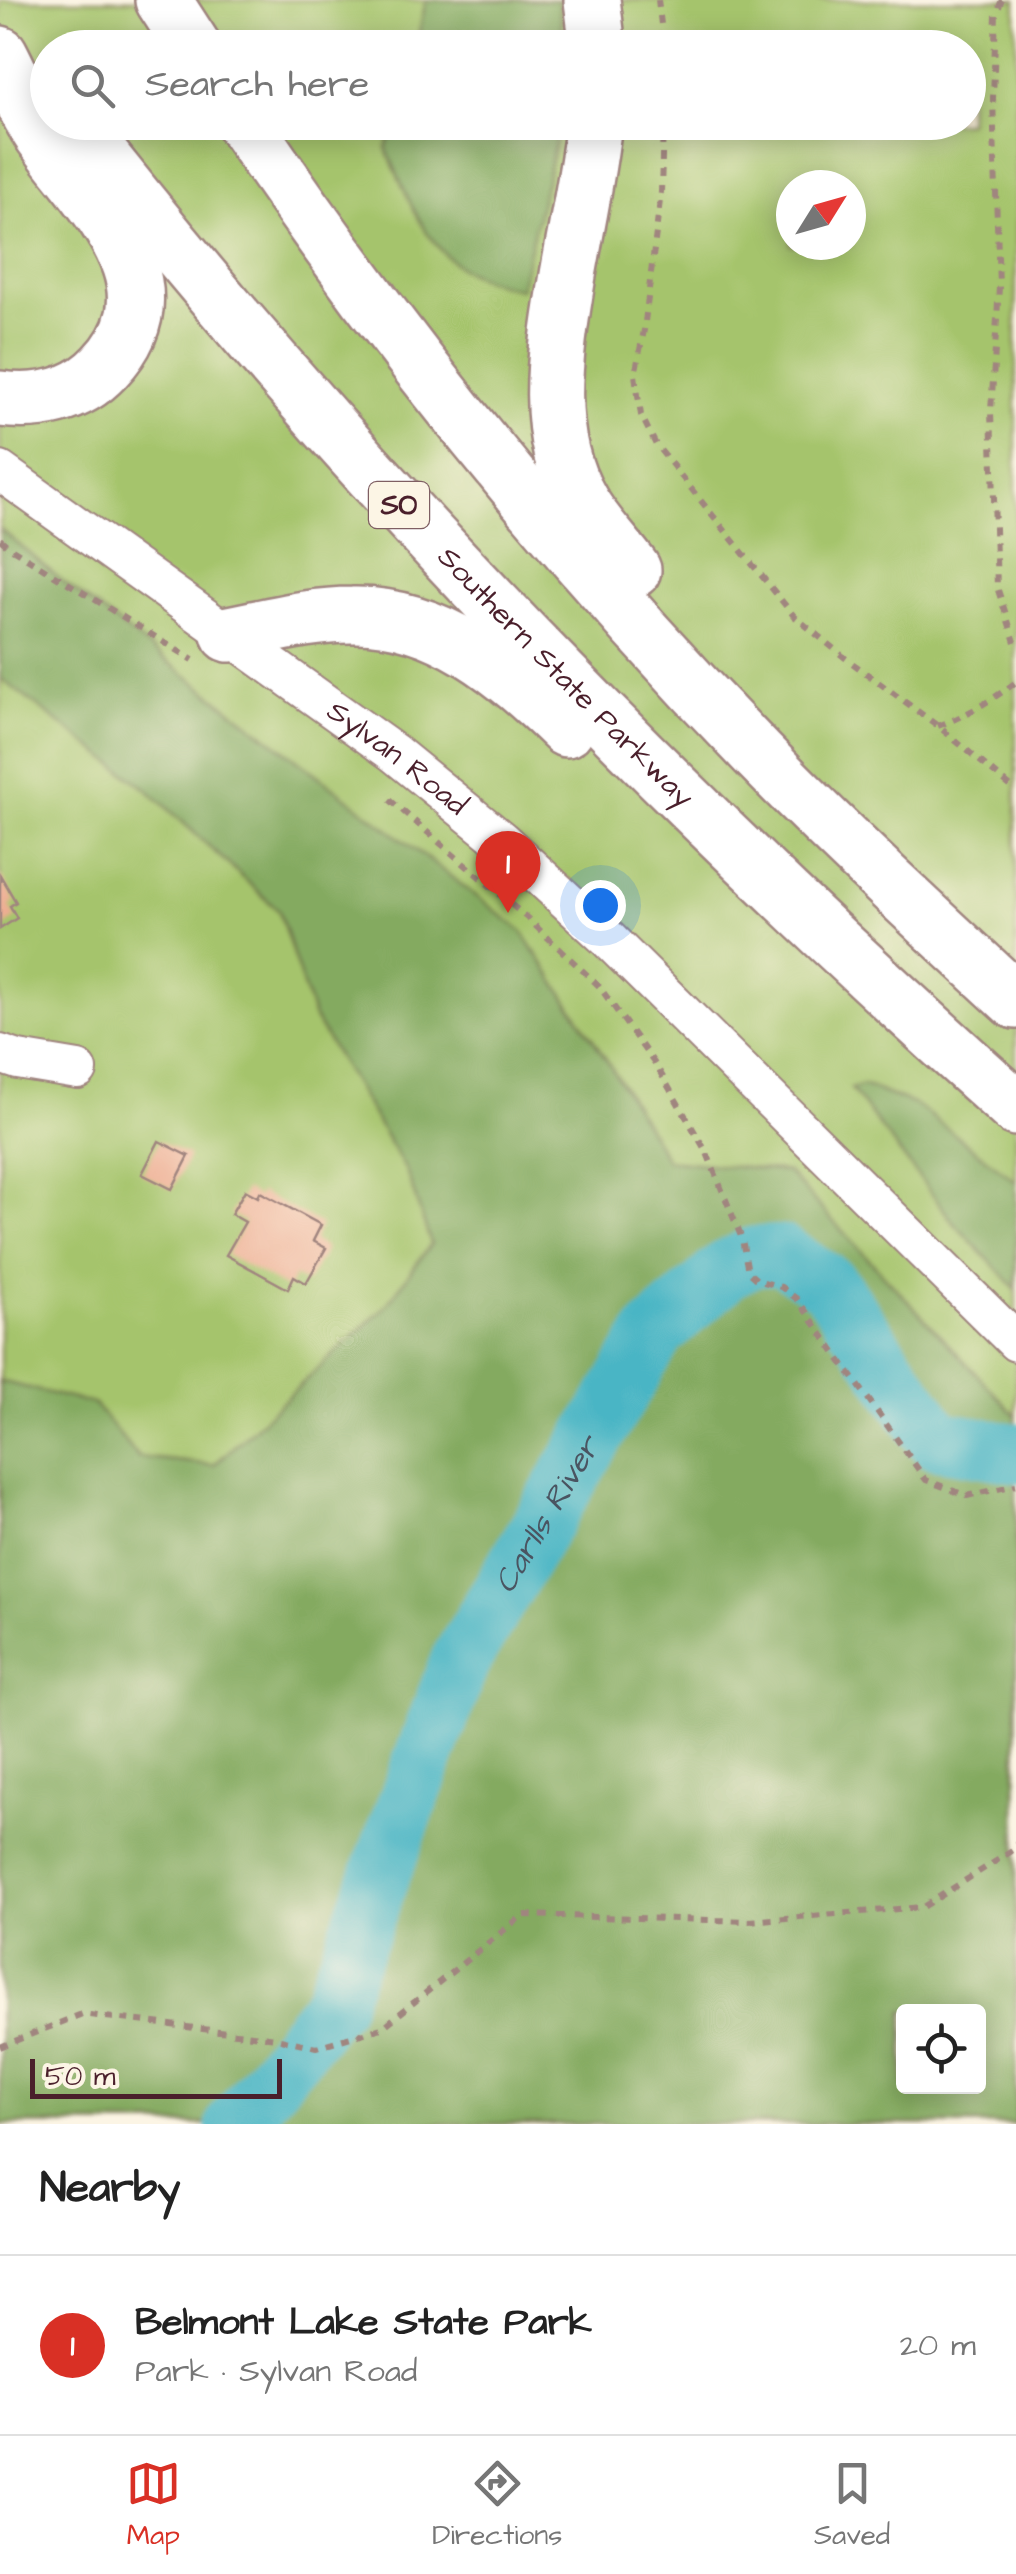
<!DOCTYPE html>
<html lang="en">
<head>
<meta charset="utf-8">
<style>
	body { margin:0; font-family:"Architects Daughter",sans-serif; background:#f2f2f2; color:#222 }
	.controls { position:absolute; right:30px; bottom:30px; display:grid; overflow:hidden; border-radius:10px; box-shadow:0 5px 25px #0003 }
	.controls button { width:90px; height:90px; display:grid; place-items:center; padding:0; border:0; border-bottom:2px solid #e0e0e0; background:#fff; color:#222; font:50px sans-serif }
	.compass { position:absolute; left:776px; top:170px; width:90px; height:90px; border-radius:50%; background:#fff; box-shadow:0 5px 25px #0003; rotate:53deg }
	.scale { position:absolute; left:30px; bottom:25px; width:252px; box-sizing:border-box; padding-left:10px; border:5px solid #4a1f2b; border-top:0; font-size:28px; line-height:35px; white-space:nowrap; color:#4a1f2b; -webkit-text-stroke:8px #fcf5e5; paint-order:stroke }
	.you { position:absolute; left:600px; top:905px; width:35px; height:35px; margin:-25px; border:8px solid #fff; border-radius:50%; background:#1a73e8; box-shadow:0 0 0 15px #1a73e833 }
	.badge { display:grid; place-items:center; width:65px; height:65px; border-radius:50%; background:#d93025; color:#fff; font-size:32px; font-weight:700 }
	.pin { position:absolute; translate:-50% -82px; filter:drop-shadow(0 2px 5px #0008) }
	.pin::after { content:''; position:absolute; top:52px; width:35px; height:30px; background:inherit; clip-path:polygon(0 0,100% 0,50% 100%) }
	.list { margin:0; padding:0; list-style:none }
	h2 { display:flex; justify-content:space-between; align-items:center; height:130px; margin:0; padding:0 40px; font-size:42px }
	h2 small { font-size:32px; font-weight:400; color:#767676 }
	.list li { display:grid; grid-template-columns:65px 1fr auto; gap:30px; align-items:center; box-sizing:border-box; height:180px; padding:0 40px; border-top:2px solid #e0e0e0 }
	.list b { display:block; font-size:38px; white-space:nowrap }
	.list p { margin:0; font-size:32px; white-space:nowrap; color:#767676 }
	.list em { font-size:32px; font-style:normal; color:#767676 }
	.icon { flex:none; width:55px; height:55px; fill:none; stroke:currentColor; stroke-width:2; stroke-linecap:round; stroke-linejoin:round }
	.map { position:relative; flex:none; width:1016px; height:2124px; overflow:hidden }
	.search { position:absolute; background:#fff; box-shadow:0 5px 25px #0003; left:30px; right:30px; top:30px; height:110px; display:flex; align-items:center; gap:25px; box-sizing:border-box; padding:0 35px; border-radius:55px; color:#767676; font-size:38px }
	.sheet { height:310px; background:#fff }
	nav { display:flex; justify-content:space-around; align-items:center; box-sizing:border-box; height:140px; border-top:2px solid #e0e0e0; background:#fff; font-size:28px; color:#767676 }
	nav a { display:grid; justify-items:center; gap:5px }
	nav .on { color:#d93025 }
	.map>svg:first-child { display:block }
</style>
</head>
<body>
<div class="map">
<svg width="1016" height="2124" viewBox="0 0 1016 2124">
	<rect width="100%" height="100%" fill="#fcf5e5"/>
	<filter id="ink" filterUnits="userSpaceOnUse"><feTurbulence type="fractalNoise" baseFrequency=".01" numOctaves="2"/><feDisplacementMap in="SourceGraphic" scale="20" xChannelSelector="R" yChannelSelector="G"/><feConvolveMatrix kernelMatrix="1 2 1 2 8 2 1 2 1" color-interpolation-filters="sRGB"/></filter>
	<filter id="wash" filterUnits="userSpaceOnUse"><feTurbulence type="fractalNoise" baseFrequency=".0048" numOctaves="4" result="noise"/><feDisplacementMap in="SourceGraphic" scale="40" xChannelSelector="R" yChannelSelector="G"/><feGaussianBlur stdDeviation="2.25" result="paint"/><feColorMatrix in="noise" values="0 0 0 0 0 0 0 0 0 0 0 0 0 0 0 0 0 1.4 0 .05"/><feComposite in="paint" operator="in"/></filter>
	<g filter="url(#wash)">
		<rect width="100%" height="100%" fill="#f5ebd3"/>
		<path fill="#a5c46c" stroke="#78724c" stroke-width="2.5" fill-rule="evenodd" d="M0,0h1016v2124h-1016zM48,48h920v74h-920zM791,185h60v60h-60zM904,2011h74v75h-74z"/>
		<g fill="#84aa60" stroke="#676446" stroke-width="2.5" fill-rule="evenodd">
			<polygon points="426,0 558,0 565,47 416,47"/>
			<path d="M395,123h165l-40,166c-20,-4 -51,-13 -66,-26 -35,-30 -50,-74 -68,-115z"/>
			<path d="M0,529l66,55 455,346 87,132 59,98 120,12 229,244v708h-1016v-743l94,23 44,53 76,8 171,-158 46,-63 -25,-74 -93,-154 -34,-105 -131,-121 -148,-112zM904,2011h74v75h-74z"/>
			<polygon points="863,1085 916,1105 1016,1181 1016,1289 954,1223 851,1089"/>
		</g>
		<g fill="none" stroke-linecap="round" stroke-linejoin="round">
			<path stroke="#49b5c5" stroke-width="60" id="s1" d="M236,2124l97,-121 127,-342 195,-328 73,-64 27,-13 27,-1 47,30 108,155 79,13"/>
		</g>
		<g id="blocks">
			<g fill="#edab90">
				<polygon points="0,875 16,902 10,906 17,918 0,929"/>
				<polygon points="159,1141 189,1156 172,1189 142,1174"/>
				<polygon points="245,1190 258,1197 260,1192 321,1225 313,1241 326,1248 306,1283 294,1276 288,1289 226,1255 245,1222 231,1214"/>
			</g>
		</g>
	</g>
	<g filter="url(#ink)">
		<use href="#blocks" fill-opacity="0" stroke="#a0857f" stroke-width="2.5"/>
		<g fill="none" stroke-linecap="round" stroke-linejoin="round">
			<defs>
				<g id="minor">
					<path id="s2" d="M0,471l394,282 107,87 106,98 409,404"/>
					<polyline points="0,1054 18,1060 78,1070"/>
				</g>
				<g id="highway">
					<polyline points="163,0 194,48"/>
					<polyline points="592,0 598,48"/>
					<path d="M0,54c14,26 25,57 42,81 48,68 142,149 63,232 -28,30 -66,37 -105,32"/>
					<path id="s3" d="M74,122c281,359 603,683 942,986"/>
					<path d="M243,122c160,236 342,458 542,660 75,75 153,147 231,219"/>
					<path d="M594,122c-6,52 -17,102 -26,153 -12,74 -28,158 13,227 14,24 35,45 52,68"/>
					<path d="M229,634c41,-8 81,-19 123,-19 88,-2 155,57 214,114"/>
				</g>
			</defs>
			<use href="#minor" stroke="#a0857f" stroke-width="42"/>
			<use href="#highway" stroke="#a0857f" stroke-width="60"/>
			<g stroke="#a0857f" stroke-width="6" stroke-dasharray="8 8" stroke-linecap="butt">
				<polyline points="658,0 664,48"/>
				<polyline points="1002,0 996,14 993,98 999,287 991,411 997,587 1015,642"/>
				<polyline points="663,122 661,192 644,330 635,375 641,415 656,445 794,616 844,657 938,726 1016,791"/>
				<polyline points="0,539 9,547 193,660"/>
				<path d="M938,726c29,-11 53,-25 78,-44"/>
				<polyline points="390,800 527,918 599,986 657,1067 707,1153 742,1239 748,1272 757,1280 781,1287 797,1299 926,1480 967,1496 1016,1485"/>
				<polyline points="0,2047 82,2014 276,2038 316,2047 382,2028 523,1915 749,1921 923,1907 1012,1851 1016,1843"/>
			</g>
			<use href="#minor" stroke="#fff" stroke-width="38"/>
			<use href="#highway" stroke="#fff" stroke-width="55"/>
		</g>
	</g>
	<g text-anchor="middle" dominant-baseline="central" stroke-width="10" stroke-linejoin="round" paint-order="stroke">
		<rect fill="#fcf5e5" stroke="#7f5f63" stroke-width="2.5" x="369" y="482" width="60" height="46" rx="8"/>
		<g font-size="28" font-weight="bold" fill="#4a1f2b">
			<text x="399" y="505">SO</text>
		</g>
		<g font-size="30" fill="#4a1f2b" stroke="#fcf5e5">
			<text stroke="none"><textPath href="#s3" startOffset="742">Southern State Parkway</textPath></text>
			<text stroke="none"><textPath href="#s2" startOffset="490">Sylvan Road</textPath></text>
		</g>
		<g font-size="32" font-style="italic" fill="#4a5461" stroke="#fcf5e5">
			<text stroke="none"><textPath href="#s1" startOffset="690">Carlls River</textPath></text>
		</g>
	</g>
</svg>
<div class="controls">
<button><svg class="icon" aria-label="locate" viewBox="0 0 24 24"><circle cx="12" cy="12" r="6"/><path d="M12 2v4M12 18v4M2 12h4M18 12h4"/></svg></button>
</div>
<svg class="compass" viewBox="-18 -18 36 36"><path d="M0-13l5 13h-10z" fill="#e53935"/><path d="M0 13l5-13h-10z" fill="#767676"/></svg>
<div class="scale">50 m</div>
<div class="you"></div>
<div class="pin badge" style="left:508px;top:913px">1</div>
<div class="search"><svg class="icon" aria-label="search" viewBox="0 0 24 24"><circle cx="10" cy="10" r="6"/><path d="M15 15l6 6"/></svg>Search here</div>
</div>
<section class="sheet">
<h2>Nearby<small></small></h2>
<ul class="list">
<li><span class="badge">1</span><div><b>Belmont Lake State Park</b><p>Park · Sylvan Road</p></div><em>20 m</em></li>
</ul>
</section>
<nav>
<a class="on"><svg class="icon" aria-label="map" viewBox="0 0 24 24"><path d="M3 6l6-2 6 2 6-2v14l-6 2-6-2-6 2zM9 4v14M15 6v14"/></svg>Map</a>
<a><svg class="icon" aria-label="directions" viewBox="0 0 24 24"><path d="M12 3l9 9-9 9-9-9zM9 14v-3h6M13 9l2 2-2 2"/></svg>Directions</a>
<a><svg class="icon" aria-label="saved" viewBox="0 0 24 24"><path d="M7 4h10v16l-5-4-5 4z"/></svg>Saved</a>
</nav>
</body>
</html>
